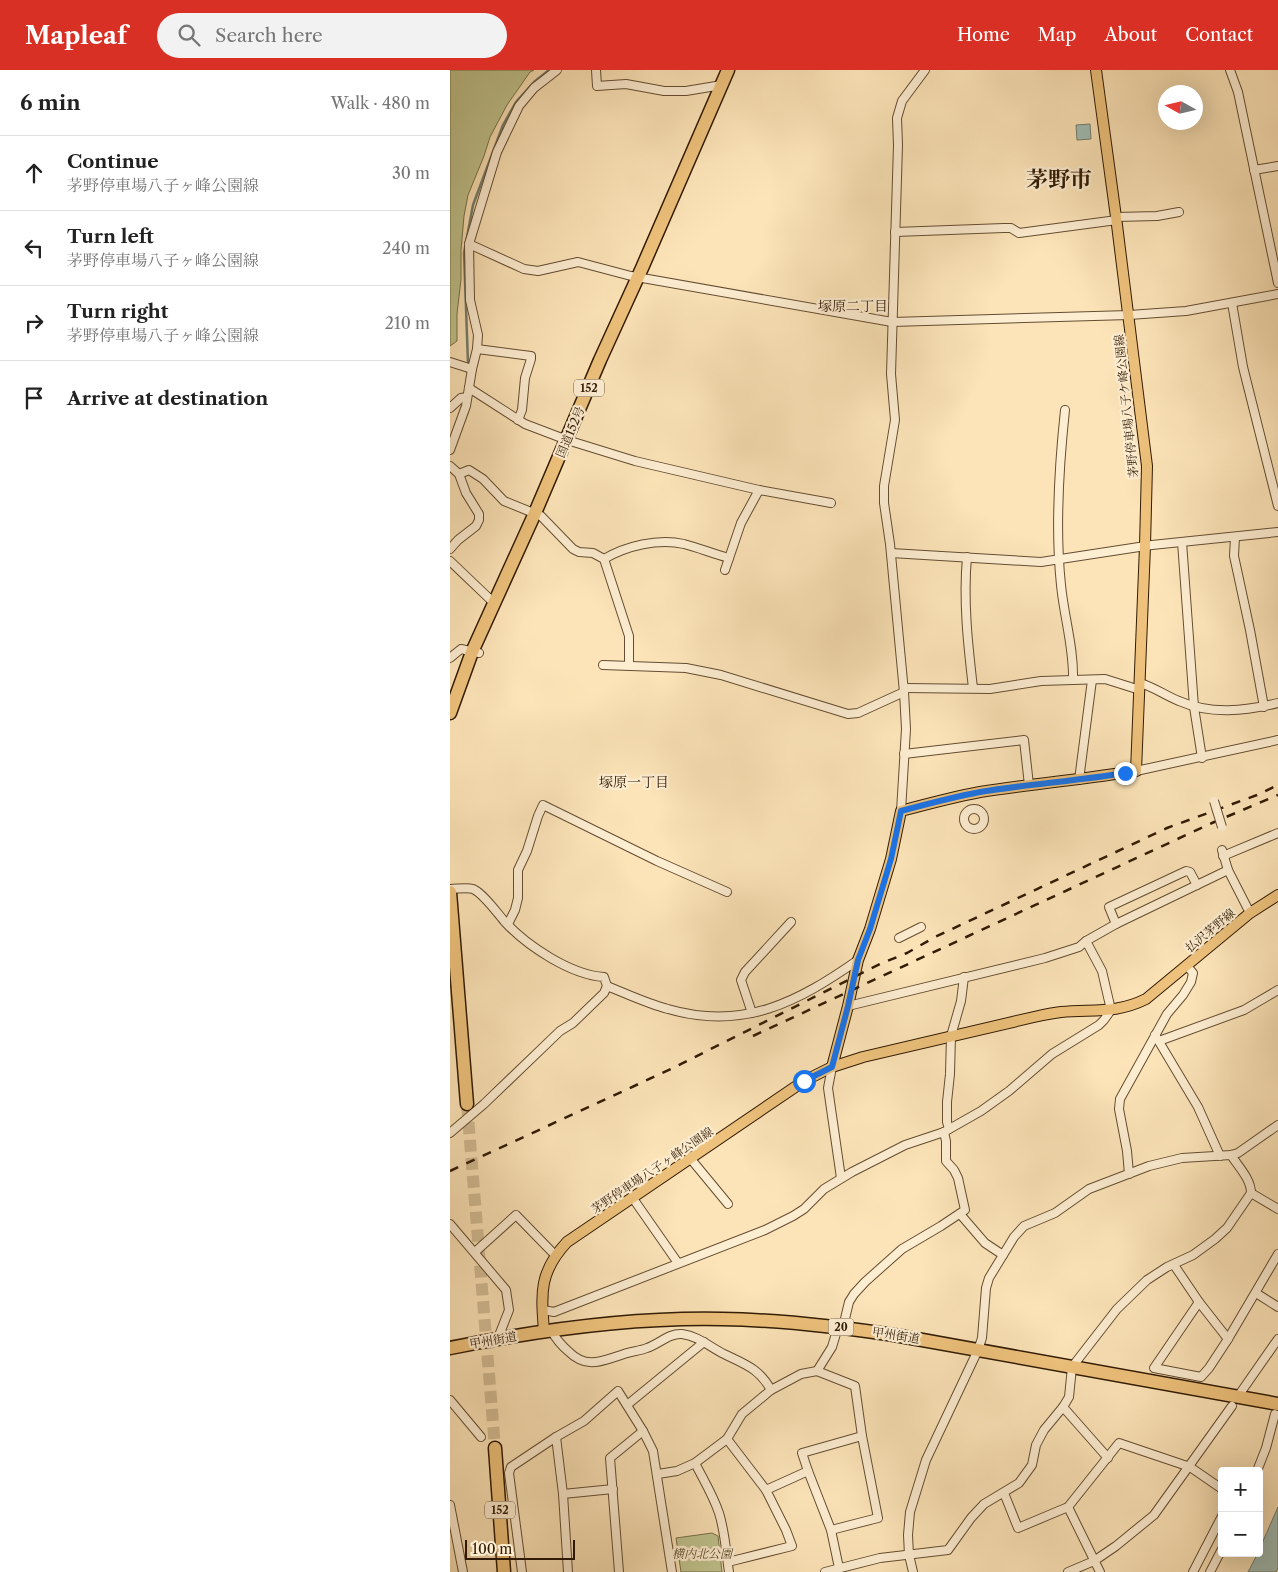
<!DOCTYPE html>
<html lang="en">
<head>
<meta charset="utf-8">
<style>
	body { margin:0; font-family:"Libre Caslon Text","Noto Serif JP",serif; background:#f2f2f2; color:#222 }
	.controls { position:absolute; right:15px; bottom:15px; display:grid; overflow:hidden; border-radius:5px; box-shadow:0 5px 20px #0002 }
	.controls button { width:45px; height:45px; display:grid; place-items:center; padding:0; border:0; border-bottom:1px solid #e0e0e0; background:#fff; color:#222; font:25px sans-serif }
	.compass { position:absolute; left:708px; top:15px; width:45px; height:45px; border-radius:50%; background:#fff; box-shadow:0 5px 20px #0002; rotate:278deg }
	.scale { position:absolute; left:15px; bottom:12px; width:110px; box-sizing:border-box; padding-left:5px; border:2px solid #311b04; border-top:0; font-size:14px; line-height:18px; white-space:nowrap; color:#311b04; -webkit-text-stroke:4px #fdedd1; paint-order:stroke }
	.stop { position:absolute; width:15px; height:15px; margin:-11px; border:4px solid #1a73e8; border-radius:50%; background:#fff }
	.stop.end { background:#1a73e8; border-color:#fff; box-shadow:0 1px 5px #0008 }
	.list { margin:0; padding:0; list-style:none }
	h2 { display:flex; justify-content:space-between; align-items:center; height:65px; margin:0; padding:0 20px; font-size:21px }
	h2 small { font-size:16px; font-weight:400; color:#767676 }
	.list li { display:grid; grid-template-columns:32px 1fr auto; gap:15px; align-items:center; box-sizing:border-box; height:75px; padding:0 20px; border-top:1px solid #e0e0e0 }
	.list b { display:block; font-size:19px; white-space:nowrap }
	.list p { margin:0; font-size:16px; white-space:nowrap; color:#767676 }
	.list em { font-size:16px; font-style:normal; color:#767676 }
	.icon { flex:none; width:28px; height:28px; fill:none; stroke:currentColor; stroke-width:2; stroke-linecap:round; stroke-linejoin:round }
	.map { position:relative; flex:none; width:828px; height:1502px; overflow:hidden }
	header { display:flex; align-items:center; gap:30px; box-sizing:border-box; height:70px; padding:0 25px; background:#d93025; color:#fff }
	header strong { font-size:24px }
	nav { display:flex; gap:28px; margin-inline-start:auto; font-size:18px }
	.search { width:350px; height:45px; background:#f2f2f2; display:flex; align-items:center; gap:12px; box-sizing:border-box; padding:0 18px; border-radius:28px; color:#767676; font-size:19px }
	main { display:flex }
	aside { flex:1; background:#fff }
	.map>svg:first-child { display:block }
</style>
</head>
<body>
<header>
<strong>Mapleaf</strong>
<div class="search"><svg class="icon" aria-label="search" viewBox="0 0 24 24"><circle cx="10" cy="10" r="6"/><path d="M15 15l6 6"/></svg>Search here</div>
<nav><a>Home</a><a>Map</a><a>About</a><a>Contact</a></nav>
</header>
<main>
<aside>
<h2>6 min<small>Walk · 480 m</small></h2>
<ul class="list">
<li><svg class="icon" aria-label="ahead" viewBox="0 0 24 24"><path d="M12 20V5M6 11l6-6 6 6"/></svg><div><b>Continue</b><p>茅野停車場八子ヶ峰公園線</p></div><em>30 m</em></li>
<li><svg class="icon" aria-label="left" viewBox="0 0 24 24"><path d="M17 20v-9H6M10 6l-5 5 5 5"/></svg><div><b>Turn left</b><p>茅野停車場八子ヶ峰公園線</p></div><em>240 m</em></li>
<li><svg class="icon" aria-label="right" viewBox="0 0 24 24"><path d="M7 20v-9h11M14 6l5 5-5 5"/></svg><div><b>Turn right</b><p>茅野停車場八子ヶ峰公園線</p></div><em>210 m</em></li>
<li><svg class="icon" aria-label="arrive" viewBox="0 0 24 24"><path d="M6 21V4h12l-3 4 3 4H6"/></svg><div><b>Arrive at destination</b></div></li>
</ul>
</aside>
<div class="map">
<svg width="828" height="1502" viewBox="0 0 828 1502">
	<rect width="100%" height="100%" fill="#fce4b8"/>
	<filter id="stains"><feTurbulence type="fractalNoise" baseFrequency=".004" numOctaves="4"/><feColorMatrix values="0 0 0 0 .2 0 0 0 0 .09 0 0 0 0 .02 0 0 0 .5 -.17"/></filter>
	<radialGradient id="worn" r=".72"><stop offset=".6" stop-color="#630" stop-opacity="0"/><stop offset="1" stop-color="#630" stop-opacity=".3"/></radialGradient>
	<g fill="#c0c48e" stroke="#787049">
		<polygon points="0,0 84,0 80,2 57,35 40,67 34,86 18,125 14,146 11,180 11,209 7,244 7,271 0,276"/>
		<polygon points="262,1463 268,1466 272,1502 231,1502 226,1468"/>
	</g>
	<g fill="#a0beb5" stroke="#747d6e">
		<polygon points="640,54 641,69 627,70 626,55"/>
		<polygon points="828,1437 828,1498 826,1502 798,1502 808,1483 809,1483 809,1480"/>
	</g>
	<g fill="none" stroke-linecap="round" stroke-linejoin="round">
		<polyline stroke="#747d6e" stroke-width="2.5" points="18,293 14,183 23,135 53,55 66,32 84,12 99,0"/>
		<polyline stroke="#d3bc94" stroke-width="12" stroke-dasharray="12 6" stroke-linecap="butt" points="17,1034 45,1378"/>
		<defs>
			<g id="minor">
				<polyline points="146,0 147,16 176,14 214,21 236,21 272,15"/>
				<polyline points="780,0 788,22 828,213"/>
				<polyline points="804,100 828,96"/>
				<polyline points="666,147 707,146 729,142"/>
				<polyline points="445,162 554,158 561,158 569,163 667,150"/>
				<polyline points="19,174 74,199 88,201 128,192 181,206 442,252 679,245 736,241 828,224"/>
				<polyline points="782,233 793,297 828,436"/>
				<polyline points="27,279 81,286 81,289 75,308 72,340 68,350"/>
				<polyline points="0,292 22,299"/>
				<polyline points="19,318 75,354 117,370 185,391 309,420 381,433"/>
				<polyline points="0,338 11,328 17,327"/>
				<path d="M615,340c-6,56 -10,119 -4,175 3,32 13,63 12,95"/>
				<polyline points="0,380 16,336 22,299 27,279 28,265 20,230 19,174 47,82 69,36 84,18 107,0"/>
				<polyline points="0,396 9,404 16,423 29,444 29,450 26,456 8,470 0,479"/>
				<polyline points="9,404 19,400 33,409 54,431 91,446 123,479 129,482 143,483 154,489 179,566 179,595"/>
				<polyline points="785,467 784,486 800,560 814,637"/>
				<polyline points="732,472 744,637 752,688"/>
				<polyline points="441,483 591,492 702,475 828,462"/>
				<path d="M517,487c-4,44 1,88 6,131"/>
				<path d="M154,489c22,-13 54,-21 80,-15 15,4 30,10 45,14"/>
				<polyline points="0,491 44,533"/>
				<polyline points="275,500 291,453 309,420"/>
				<polyline points="0,588 11,579 29,583"/>
				<polyline points="153,595 236,598 271,605 398,644 408,643 454,622"/>
				<path d="M690,613c14,4 26,13 39,18 32,14 66,10 99,2"/>
				<polyline points="454,618 540,619 591,611 655,609 690,620"/>
				<polyline points="454,684 574,670 579,715"/>
				<polyline points="686,701 828,670"/>
				<polyline points="629,710 642,610"/>
				<circle cx="524" cy="749" r="10"/>
				<polyline points="451,741 456,659 454,622 440,474 434,433 434,416 445,350 441,304 448,75 447,48 452,31 475,0"/>
				<polyline points="772,780 778,800 800,843"/>
				<polyline points="773,786 828,763"/>
				<path d="M0,819c7,0 17,-2 23,0 10,4 25,25 32,33 22,24 66,53 99,55l3,9 -3,7 -31,30 -13,8 -76,73 -34,29"/>
				<polyline points="58,854 65,840 68,828 68,800 77,781 88,746 93,735 207,791 277,822"/>
				<polyline points="666,854 659,837 736,801 740,802 747,815"/>
				<polyline points="449,868 471,857"/>
				<path d="M157,916c20,8 41,18 61,23 76,22 130,-7 190,-49"/>
				<polyline points="398,936 595,888 629,877 636,871 666,854 778,800"/>
				<polyline points="302,943 291,910 295,902 341,852"/>
				<polyline points="705,965 748,1037 770,1086"/>
				<polyline points="709,971 794,940 828,920"/>
				<polyline points="382,997 378,1018 391,1108"/>
				<polyline points="499,1059 497,1052 497,1032 500,1004 501,966 511,931 514,907"/>
				<polyline points="240,1088 278,1134"/>
				<polyline points="679,1104 677,1081 669,1039 670,1029 717,944 733,925 741,912 743,903 737,896"/>
				<polyline points="801,1123 828,1139"/>
				<polyline points="182,1127 228,1193"/>
				<polyline points="510,1144 535,1173 553,1185"/>
				<polyline points="0,1154 56,1220 59,1240 48,1268"/>
				<polyline points="25,1182 66,1145 105,1185"/>
				<polyline points="724,1195 749,1232 778,1269"/>
				<polyline points="806,1223 828,1237"/>
				<polyline points="749,1232 704,1298 751,1307 759,1298 778,1269 828,1184"/>
				<polyline points="93,1240 104,1242 315,1160 343,1146 354,1139 374,1119 402,1102 455,1075 494,1062 531,1041 559,1021 602,984 649,955 654,950 661,940 652,901 636,871"/>
				<polyline points="393,1257 399,1232 404,1224 415,1212 452,1179 491,1156 515,1140 508,1108 504,1100 496,1091 496,1071 494,1062"/>
				<path d="M101,1260c5,9 10,15 17,21 19,19 34,10 56,3 8,-3 16,-3 23,-6 12,-4 22,-15 35,-14 16,2 28,13 42,20 20,10 35,14 47,36"/>
				<polyline points="367,1301 382,1277 388,1257"/>
				<polyline points="791,1322 828,1269"/>
				<polyline points="0,1330 31,1367"/>
				<polyline points="177,1335 254,1272"/>
				<polyline points="613,1337 658,1388"/>
				<polyline points="106,1367 113,1424 118,1502"/>
				<polyline points="277,1369 316,1420 336,1460 342,1476 278,1492"/>
				<path d="M245,1393c8,16 18,32 24,50 6,19 7,39 10,59"/>
				<polyline points="807,1401 816,1378 825,1344"/>
				<polyline points="208,1404 227,1401 245,1393 277,1369 292,1344 321,1320 351,1304 367,1301 405,1316 412,1366 428,1448 381,1460"/>
				<polyline points="316,1420 358,1401"/>
				<polyline points="554,1423 568,1458 618,1437 669,1373 740,1397 772,1419"/>
				<polyline points="113,1424 163,1419"/>
				<polyline points="0,1435 13,1502"/>
				<polyline points="618,1437 650,1502"/>
				<polyline points="389,1498 381,1460 358,1401 352,1383 412,1366"/>
				<polyline points="72,1502 59,1403 61,1397 106,1367 134,1351 168,1321 193,1361 203,1381 222,1502"/>
				<polyline points="169,1502 160,1388 193,1361"/>
				<path d="M375,1502l55,-14 68,-8 23,-32 13,-14 35,-21 13,-18 4,-20 8,-15 19,-23 6,-10 3,-30 45,-58 30,-29 20,-13 26,-12 22,-16 12,-11 24,-35c0,-14 -13,-27 -20,-38"/>
				<polyline points="463,1502 459,1485 458,1465 460,1442 476,1390 528,1280 532,1268 536,1218 539,1208 564,1167 574,1156 605,1143 639,1119 699,1096 732,1088 781,1085 788,1083 828,1055"/>
				<polyline points="618,1502 644,1491 666,1476 704,1445 782,1336"/>
				<polyline points="743,1502 772,1446"/>
				<polyline points="760,1502 772,1479"/>
			</g>
			<g id="major">
				<path d="M382,997l16,-61 10,-46 12,-31 21,-70 10,-48c26,-7 52,-14 79,-19 52,-8 104,-13 156,-21l9,-225 2,-80 -31,-249 -20,-147"/>
				<path d="M94,1261c-3,-38 -5,-59 23,-89l237,-161 28,-14 31,-10 171,-40c9,-2 18,-4 27,-5 32,-3 55,2 85,-13l104,-86 28,-18"/>
			</g>
			<g id="highway">
				<polyline points="0,643 22,582 85,443 150,290 192,198 278,0"/>
				<polyline points="0,822 17,1034"/>
				<path d="M0,1278c89,-18 181,-31 272,-29 60,1 119,8 178,17l378,68"/>
				<polyline points="45,1378 54,1502"/>
			</g>
		</defs>
		<use href="#minor" stroke="#644d31" stroke-width="10"/>
		<use href="#major" stroke="#311b04" stroke-width="12"/>
		<use href="#highway" stroke="#311b04" stroke-width="15"/>
		<use href="#minor" stroke="#fdedd1" stroke-width="8"/>
		<use href="#major" stroke="#eec27c" stroke-width="10"/>
		<use href="#highway" stroke="#eec27c" stroke-width="12"/>
		<g stroke="#311b04" stroke-width="2.5" stroke-dasharray="9 9" stroke-linecap="butt">
			<polyline points="303,966 762,753 828,725"/>
			<polyline points="0,1101 221,999 430,894 457,883 485,867 717,758 807,725 828,715"/>
		</g>
		<defs>
			<polyline id="minor-bridge" points="764,731 772,757"/>
		</defs>
		<use href="#minor-bridge" stroke="#644d31" stroke-width="10" stroke-linecap="butt"/>
		<use href="#minor-bridge" stroke="#fdedd1" stroke-width="8"/>
	</g>
	<g fill="none" stroke-linecap="round" stroke-linejoin="round">
		<path stroke="#1a73e8" stroke-width="6" d="M354,1011l28,-14 16,-61 10,-46 12,-31 21,-70 10,-48c26,-7 52,-14 79,-19 48,-8 97,-11 145,-19"/>
	</g>
	<g text-anchor="middle" dominant-baseline="central" stroke-width="4.5" stroke-linejoin="round" paint-order="stroke">
		<g fill="#fdedd1" stroke="#6e5a42" stroke-width="1">
			<rect x="124" y="309.5" width="30" height="17" rx="4"/>
			<rect x="378.5" y="1248.5" width="25" height="17" rx="4"/>
			<rect x="35" y="1431.5" width="30" height="17" rx="4"/>
		</g>
		<g font-size="11" font-weight="bold" fill="#311b04">
			<text x="139" y="318">152</text>
			<text x="391" y="1257">20</text>
			<text x="50" y="1440">152</text>
		</g>
		<g font-size="12" fill="#311b04" stroke="#fdedd1">
			<text transform="translate(676 336) rotate(-96)">茅野停車場八子ケ峰公園線</text>
			<text transform="translate(120 362) rotate(-67)">国道152号</text>
			<text transform="translate(760 860) rotate(-40)">払沢茅野線</text>
			<text transform="translate(202 1100) rotate(-34)">茅野停車場八子ヶ峰公園線</text>
			<text transform="translate(446 1265) rotate(9)">甲州街道</text>
			<text transform="translate(43 1270) rotate(-10)">甲州街道</text>
		</g>
		<g font-size="12" font-style="italic" fill="#5c4e2d" stroke="#fdedd1">
			<text x="252" y="1483">横内北公園</text>
		</g>
		<g font-size="14" fill="#311b04" stroke="#fdedd1">
			<text x="403" y="236">塚原二丁目</text>
			<text x="184" y="712">塚原一丁目</text>
		</g>
		<g font-size="22" font-weight="bold" fill="#311b04" stroke="#fdedd1">
			<text x="609" y="109">茅野市</text>
		</g>
	</g>
	<rect width="100%" height="100%" filter="url(#stains)"/>
	<rect width="100%" height="100%" fill="url(#worn)"/>
</svg>
<div class="controls">
<button>+</button>
<button>−</button>
</div>
<svg class="compass" viewBox="-18 -18 36 36"><path d="M0-13l5 13h-10z" fill="#e53935"/><path d="M0 13l5-13h-10z" fill="#767676"/></svg>
<div class="scale">100 m</div>
<div class="stop" style="left:354px;top:1011px"></div>
<div class="stop end" style="left:675px;top:703px"></div>
</div>
</main>
</body>
</html>
